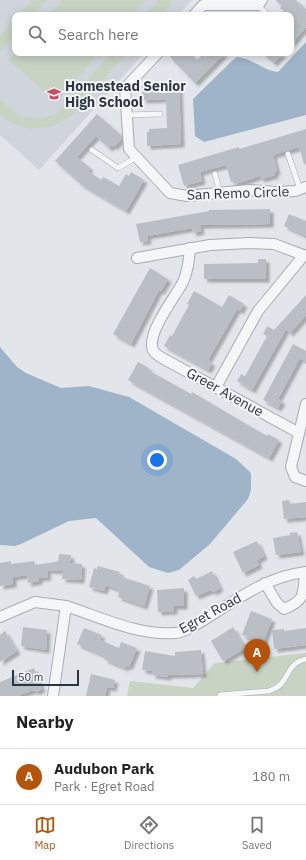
<!DOCTYPE html>
<html lang="en">
<head>
<meta charset="utf-8">
<style>
	body { margin:0; font-family:"IBM Plex Sans",sans-serif; background:#f6f6f6; color:#222 }
	.scale { position:absolute; left:12px; bottom:10px; width:67px; box-sizing:border-box; padding-left:4px; border:2px solid #2b3441; border-top:0; font-size:11px; line-height:14px; white-space:nowrap; color:#2b3441; -webkit-text-stroke:3px #f2f4f7; paint-order:stroke }
	.you { position:absolute; left:157px; top:460px; width:14px; height:14px; margin:-10px; border:3px solid #fff; border-radius:50%; background:#1a73e8; box-shadow:0 0 0 6px #1a73e833 }
	.badge { display:grid; place-items:center; width:26px; height:26px; border-radius:50%; background:#b45309; color:#fff; font-size:13px; font-weight:700 }
	.pin { position:absolute; translate:-50% -33px; filter:drop-shadow(0 1px 2px #0008) }
	.pin::after { content:''; position:absolute; top:21px; width:14px; height:12px; background:inherit; clip-path:polygon(0 0,100% 0,50% 100%) }
	.list { margin:0; padding:0; list-style:none }
	h2 { display:flex; justify-content:space-between; align-items:center; height:52px; margin:0; padding:0 16px; font-size:17px }
	h2 small { font-size:13px; font-weight:400; color:#767676 }
	.list li { display:grid; grid-template-columns:26px 1fr auto; gap:12px; align-items:center; box-sizing:border-box; height:56px; padding:0 16px; border-top:1px solid #e0e0e0 }
	.list b { display:block; font-size:15px; white-space:nowrap }
	.list p { margin:0; font-size:13px; white-space:nowrap; color:#767676 }
	.list em { font-size:13px; font-style:normal; color:#767676 }
	.icon { flex:none; width:22px; height:22px; fill:none; stroke:currentColor; stroke-width:2; stroke-linecap:round; stroke-linejoin:round }
	.map { position:relative; flex:none; width:306px; height:696px; overflow:hidden }
	.search { position:absolute; background:#fff; box-shadow:0 2px 10px #0003; left:12px; right:12px; top:12px; height:44px; display:flex; align-items:center; gap:10px; box-sizing:border-box; padding:0 14px; border-radius:8px; color:#767676; font-size:15px }
	.sheet { height:108px; background:#fff }
	nav { display:flex; justify-content:space-around; align-items:center; box-sizing:border-box; height:56px; border-top:1px solid #e0e0e0; background:#fff; font-size:11px; color:#767676 }
	nav a { display:grid; justify-items:center; gap:2px }
	nav .on { color:#b45309 }
	.map>svg:first-child { display:block }
</style>
</head>
<body>
<div class="map">
<svg width="306" height="696" viewBox="0 0 306 696">
	<defs>
		<filter id="shadow"><feDropShadow dx="3.5" dy="3.5" stdDeviation="1" flood-color="#0004"/></filter>
	</defs>
	<rect width="100%" height="100%" fill="#e2e5ea"/>
	<polygon fill="#d0d5dc" points="0,0 192,0 178,15 15,15 15,53 144,53 39,170 0,135"/>
	<g fill="#c8d3c4">
		<polygon points="32,0 47,0 33,15 18,15"/>
		<polygon points="62,0 146,0 132,15 49,15"/>
		<polygon points="158,0 171,0 169,7 161,15 145,15"/>
		<polygon points="15,19 15,35 0,51 0,36"/>
		<polygon points="15,53 99,53 56,102 9,60"/>
		<polygon points="111,53 127,53 70,117 53,126 29,129 9,122 0,114 0,99 19,116 38,119 56,114"/>
		<polygon points="306,653 306,696 127,696 130,681 193,688 215,663"/>
	</g>
	<g fill="#9fb4c8">
		<path d="M306,42v73l-102,27 -9,-6 -2,-37 40,-39 4,-3c17,2 26,14 41,15z"/>
		<polygon points="0,347 17,367 26,373 61,388 89,386 129,397 236,459 251,473 251,490 248,499 210,544 179,570 168,573 149,567 96,518 69,521 21,544 15,546 0,545"/>
	</g>
	<g fill="#babfc6" filter="url(#shadow)">
		<polygon points="275,0 296,0 306,9 306,27 291,44 291,15 288,15 280,8 282,6"/>
		<polygon points="174,53 190,53 197,60 204,53 225,53 195,83 170,57"/>
		<polygon points="262,53 283,53 274,63"/>
		<polygon points="179,82 181,144 147,146 147,132 149,132 149,129 167,128 166,99 143,100 142,84"/>
		<polygon points="97,114 122,136 122,138 114,147 112,145 109,148 96,136 77,157 90,168 88,171 101,180 103,177 119,186 126,174 129,176 131,172 144,180 126,211 82,185 55,161"/>
		<polygon points="306,129 306,164 304,164 299,147 273,155 277,171 275,172 275,175 261,179 260,176 235,184 234,181 231,182 226,165 200,172 202,181 184,186 178,165 239,147 239,149"/>
		<polygon points="270,209 270,224 200,225 201,231 193,233 192,228 147,236 148,241 140,242 136,224 209,211 209,210"/>
		<polygon points="289,214 306,221 306,236 284,226"/>
		<polygon points="258,259 266,259 266,279 204,279 204,264 258,263"/>
		<polygon points="150,268 168,279 161,291 159,290 131,344 113,334"/>
		<polygon points="194,291 222,307 229,295 244,304 240,311 237,309 208,360 212,363 208,370 164,346 170,335 172,336 189,305 187,304"/>
		<polygon points="306,295 306,315 290,333 286,329 252,390 237,381 241,374 245,376 267,336 263,334 267,326 274,330"/>
		<polygon points="293,344 306,351 306,362 300,358 278,399 282,401 278,408 263,400"/>
		<polygon points="138,362 149,368 148,370 191,394 192,392 267,436 268,434 279,440 269,458 128,380"/>
		<polygon points="289,500 290,504 306,502 306,517 284,519 282,501"/>
		<polygon points="297,532 301,552 276,555 273,538 290,535 290,533"/>
		<polygon points="257,541 264,556 257,560 259,565 243,573 233,552"/>
		<polygon points="59,554 71,555 70,563 82,564 81,580 62,579 63,571 47,570 48,577 39,578 39,581 28,583 27,575 13,577 13,584 0,586 0,563 11,561 11,564 34,561 35,565 55,562 58,561"/>
		<polygon points="98,566 120,572 119,576 150,586 144,606 118,597 120,590 106,585 104,591 89,587 94,568 97,569"/>
		<polygon points="212,571 220,588 213,592 212,590 208,591 196,596 188,580 194,576 196,579"/>
		<polygon points="184,588 184,606 174,606 174,611 158,612 157,590"/>
		<polygon points="251,611 272,619 263,643 242,635"/>
		<polygon points="23,627 47,630 46,650 21,646"/>
		<polygon points="233,627 245,648 223,661 211,641"/>
		<polygon points="84,628 102,635 100,640 119,648 121,642 137,648 129,667 126,665 125,668 104,659 105,656 77,644"/>
		<polygon points="306,628 306,645 274,649 272,630 284,629 284,631"/>
		<polygon points="5,631 17,651 0,662 0,635"/>
		<polygon points="201,650 203,674 168,675 168,677 152,675 153,671 142,670 145,651 175,656 175,652"/>
		<polygon points="34,668 42,689 35,692 35,690 30,691 17,696 0,696 0,682"/>
		<polygon points="91,674 115,680 113,688 107,687 105,696 86,696"/>
	</g>
	<g fill="none" stroke-linecap="round" stroke-linejoin="round">
		<defs>
			<g id="lane">
				<polyline points="258,5 268,15"/>
				<polyline points="127,115 160,114"/>
				<polyline points="92,150 118,168 137,157"/>
				<polyline points="288,154 300,189"/>
				<polyline points="215,174 220,193"/>
				<path d="M220,695l49,-4c22,-6 14,-27 37,-32"/>
			</g>
			<g id="street">
				<polyline points="194,15 203,5 258,5 262,0"/>
				<polyline points="158,53 125,88 129,149 170,193 187,196 249,190 277,192 295,191 306,187"/>
				<path d="M190,248c-1,12 -2,23 -7,34 -8,15 -33,47 -31,64 0,7 7,10 12,13l135,74"/>
				<polyline points="137,258 210,245 249,243 274,244 306,256"/>
				<polyline points="216,387 258,311 304,255"/>
				<polyline points="306,404 291,467 295,477 306,481"/>
				<path d="M265,583l12,20 7,6c22,-9 19,-15 21,-37"/>
				<path d="M66,606c34,11 72,30 109,27 11,0 33,-16 43,-22 28,-18 54,-35 88,-39"/>
				<polyline points="0,617 35,602 66,606 53,696"/>
			</g>
		</defs>
		<use href="#lane" stroke="#a7acb4" stroke-width="6"/>
		<use href="#street" stroke="#a7acb4" stroke-width="12"/>
		<use href="#lane" stroke="#f5f6f8" stroke-width="5"/>
		<use href="#street" stroke="#f5f6f8" stroke-width="10"/>
	</g>
	<defs>
		<symbol id="school-bare" viewBox="-9 -9 18 18"><path d="M0-5L7-2L0 1L-7-2ZM-4 1L0 2.5L4 1V4Q0 6-4 4Z" fill="#c84e64" stroke="#f2f4f7" stroke-width="2.5" paint-order="stroke"/></symbol>
	</defs>
	<g fill-rule="evenodd">
		<use href="#school-bare" x="44" y="84" width="20" height="20"/>
	</g>
	<g text-anchor="middle" dominant-baseline="central" stroke-width="4" stroke-linejoin="round" paint-order="stroke">
		<g font-size="14" font-weight="bold" fill="#2b3441" stroke="#f2f4f7" text-anchor="start">
			<text x="65" y="86">Homestead Senior<tspan x="65" dy="16">High School</tspan></text>
		</g>
		<g font-size="14" fill="#2b3441" stroke="#f2f4f7">
			<text transform="translate(238 193) rotate(-2)">San Remo Circle</text>
			<text transform="translate(225 392) rotate(29)">Greer Avenue</text>
			<text transform="translate(210 613) rotate(-29)">Egret Road</text>
		</g>
	</g>
</svg>
<div class="scale">50 m</div>
<div class="you"></div>
<div class="pin badge" style="left:257px;top:672px">A</div>
<div class="search"><svg class="icon" aria-label="search" viewBox="0 0 24 24"><circle cx="10" cy="10" r="6"/><path d="M15 15l6 6"/></svg>Search here</div>
</div>
<section class="sheet">
<h2>Nearby<small></small></h2>
<ul class="list">
<li><span class="badge">A</span><div><b>Audubon Park</b><p>Park · Egret Road</p></div><em>180 m</em></li>
</ul>
</section>
<nav>
<a class="on"><svg class="icon" aria-label="map" viewBox="0 0 24 24"><path d="M3 6l6-2 6 2 6-2v14l-6 2-6-2-6 2zM9 4v14M15 6v14"/></svg>Map</a>
<a><svg class="icon" aria-label="directions" viewBox="0 0 24 24"><path d="M12 3l9 9-9 9-9-9zM9 14v-3h6M13 9l2 2-2 2"/></svg>Directions</a>
<a><svg class="icon" aria-label="saved" viewBox="0 0 24 24"><path d="M7 4h10v16l-5-4-5 4z"/></svg>Saved</a>
</nav>
</body>
</html>
